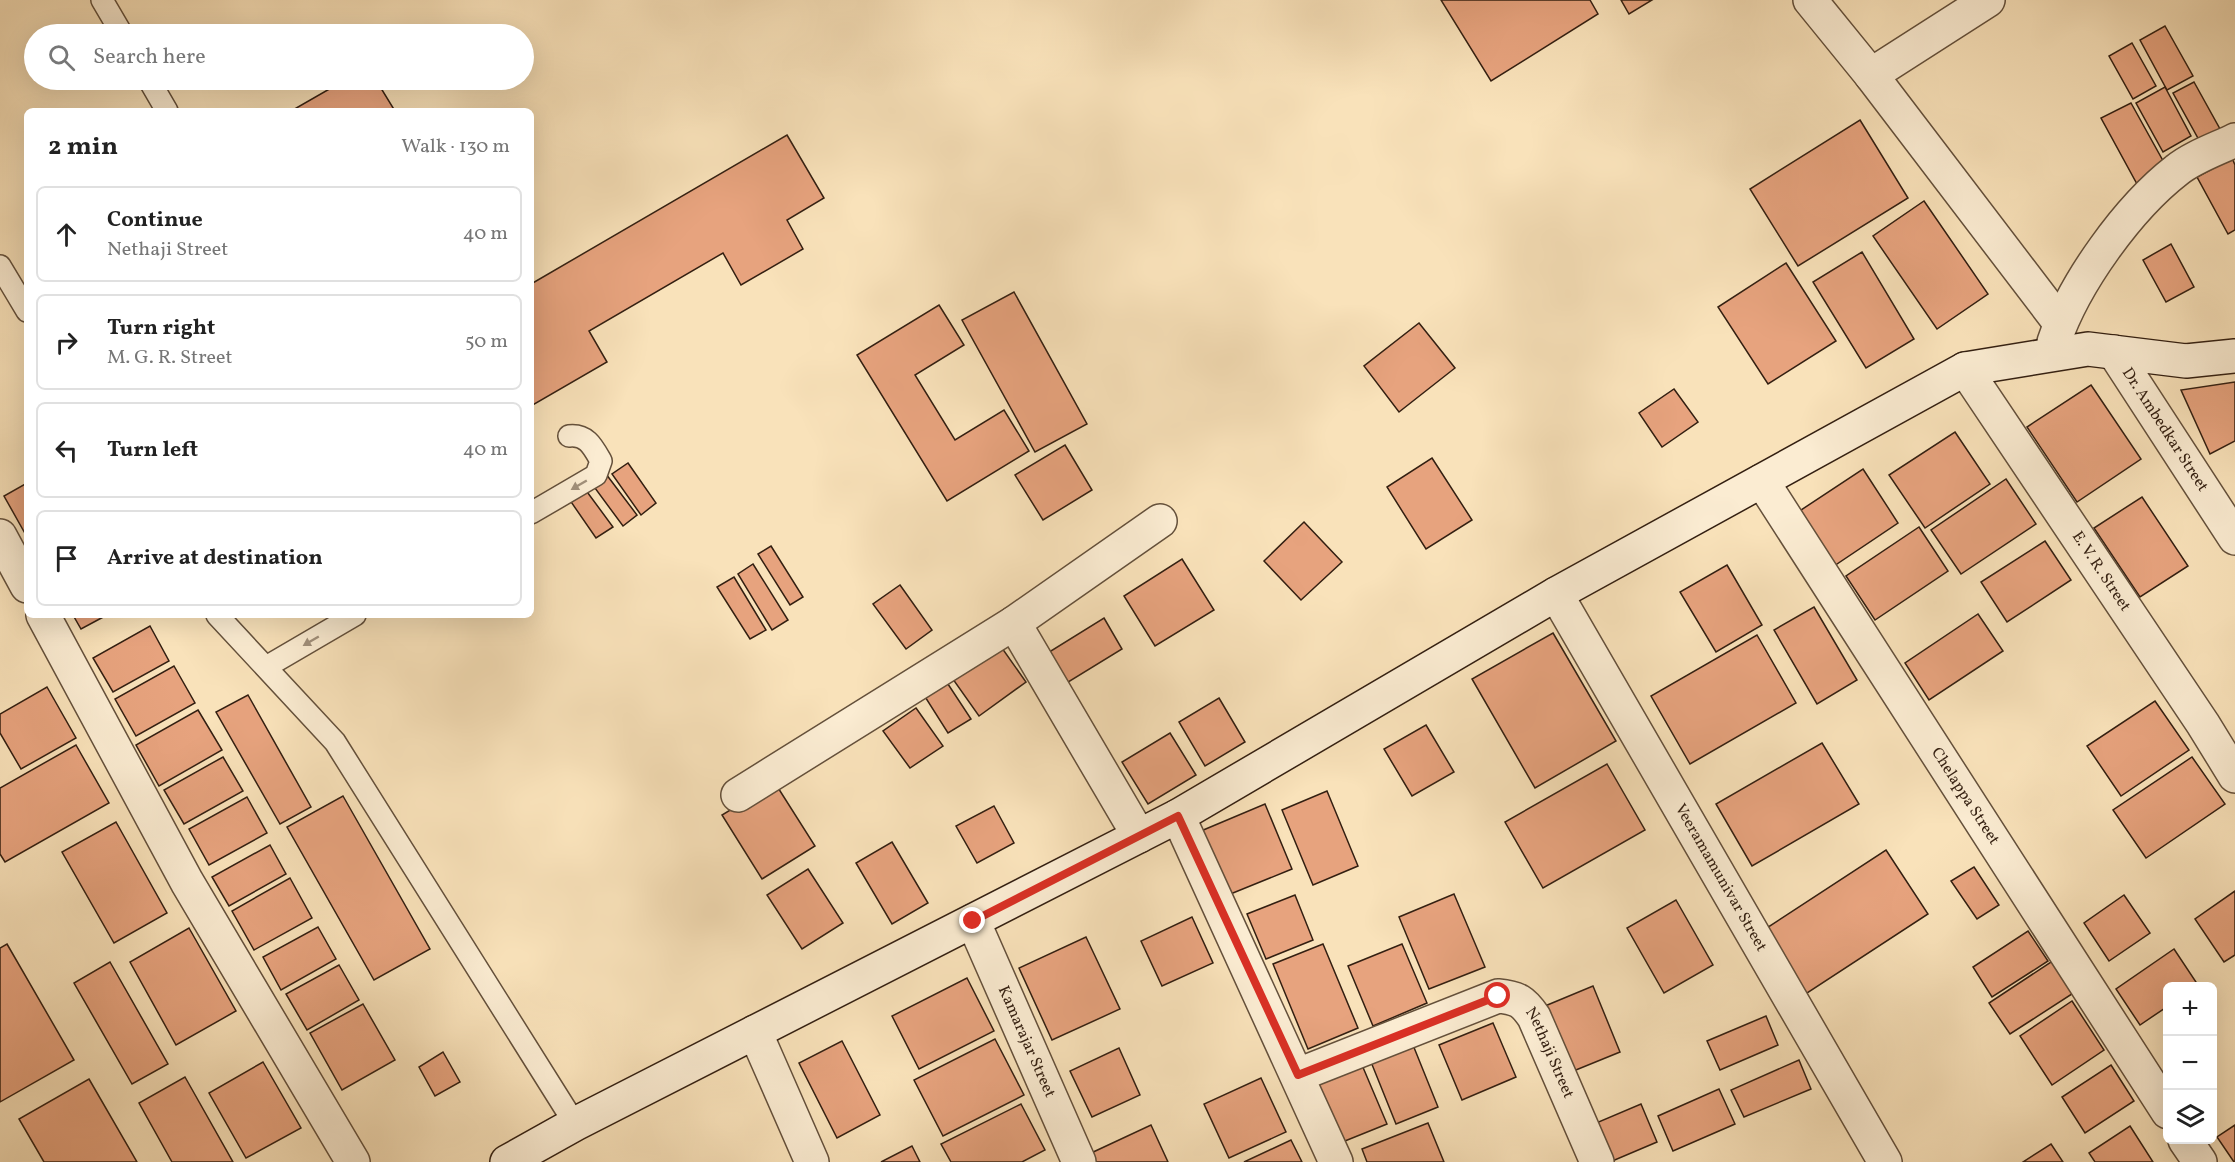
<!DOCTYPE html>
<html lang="en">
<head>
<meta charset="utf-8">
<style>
	body { margin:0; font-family:Vollkorn,serif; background:#f2f2f2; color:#222 }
	.controls { position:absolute; right:18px; bottom:18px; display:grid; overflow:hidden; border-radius:9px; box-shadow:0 6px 24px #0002 }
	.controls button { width:54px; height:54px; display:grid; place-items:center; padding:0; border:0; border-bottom:2px solid #e0e0e0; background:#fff; color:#222; font:30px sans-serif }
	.stop { position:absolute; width:18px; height:18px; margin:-14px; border:4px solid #d93025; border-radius:50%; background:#fff }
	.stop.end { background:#d93025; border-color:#fff; box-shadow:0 2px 6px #0008 }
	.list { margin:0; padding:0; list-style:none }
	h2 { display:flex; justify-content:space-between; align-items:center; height:78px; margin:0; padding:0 24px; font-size:26px }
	h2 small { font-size:20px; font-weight:400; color:#767676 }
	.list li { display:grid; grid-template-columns:39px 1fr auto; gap:18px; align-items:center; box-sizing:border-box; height:96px; margin:0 12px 12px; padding:0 12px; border:2px solid #e0e0e0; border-radius:9px }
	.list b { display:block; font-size:22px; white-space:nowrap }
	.list p { margin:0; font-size:20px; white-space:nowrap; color:#767676 }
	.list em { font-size:20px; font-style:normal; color:#767676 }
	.icon { flex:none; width:33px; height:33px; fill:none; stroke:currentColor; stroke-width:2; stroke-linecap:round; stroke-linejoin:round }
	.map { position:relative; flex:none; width:2235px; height:1162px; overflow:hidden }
	.search { position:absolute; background:#fff; box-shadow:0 6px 24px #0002; left:24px; top:24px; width:510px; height:66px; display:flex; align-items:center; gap:15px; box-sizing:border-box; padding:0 21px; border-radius:33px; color:#767676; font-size:22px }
	.panel { position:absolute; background:#fff; box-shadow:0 6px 24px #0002; left:24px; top:108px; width:510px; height:510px; border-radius:9px }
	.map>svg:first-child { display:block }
</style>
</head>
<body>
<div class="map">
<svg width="2235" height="1162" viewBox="0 0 2235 1162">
	<rect width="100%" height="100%" fill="#f9e2ba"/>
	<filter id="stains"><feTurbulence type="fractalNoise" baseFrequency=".00333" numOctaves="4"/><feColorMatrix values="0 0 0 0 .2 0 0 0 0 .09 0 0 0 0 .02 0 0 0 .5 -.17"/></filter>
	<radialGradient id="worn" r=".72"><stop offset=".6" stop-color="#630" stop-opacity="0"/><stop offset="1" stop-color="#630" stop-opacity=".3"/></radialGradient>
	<g fill="#e7a37e" stroke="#331f11" stroke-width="1.5">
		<polygon points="1441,0 1590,0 1598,14 1491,81"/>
		<polygon points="1621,0 1652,0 1629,14"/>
		<polygon points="2165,26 2193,76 2167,90 2140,40"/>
		<polygon points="2132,43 2156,86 2133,99 2109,56"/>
		<polygon points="345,80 376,80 395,111 291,111"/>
		<polygon points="2194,82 2220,129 2199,140 2173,93"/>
		<polygon points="2165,87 2191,136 2163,152 2136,103"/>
		<polygon points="2131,103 2167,168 2137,184 2101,118"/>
		<polygon points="1860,120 1908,198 1798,266 1750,189"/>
		<polygon points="787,135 824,198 787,220 803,249 741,285 723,253 589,331 607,362 531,406 531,284"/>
		<polygon points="2232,158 2235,165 2235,230 2228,234 2197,177"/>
		<polygon points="1924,201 1988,294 1937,329 1873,236"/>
		<polygon points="2171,244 2194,287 2166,302 2143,260"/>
		<polygon points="1862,252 1914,339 1866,368 1813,282"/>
		<polygon points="1786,263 1836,341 1768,384 1718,307"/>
		<polygon points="1014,292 1087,424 1035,452 962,320"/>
		<polygon points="939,305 964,345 915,375 955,440 1004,410 1029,451 947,501 857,355"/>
		<polygon points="1419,323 1455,368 1399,412 1364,366"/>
		<polygon points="2235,382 2235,441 2210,454 2181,390"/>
		<polygon points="2091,385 2141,459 2077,502 2027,427"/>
		<polygon points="1674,389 1698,422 1662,447 1639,413"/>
		<polygon points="1955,432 1990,484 1925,528 1889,475"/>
		<polygon points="1065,445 1092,490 1043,520 1015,475"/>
		<polygon points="1432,458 1472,520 1426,549 1387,487"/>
		<polygon points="628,463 656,503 641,515 612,474"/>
		<polygon points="1863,469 1898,523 1831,568 1795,514"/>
		<polygon points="606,474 637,515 623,526 592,484"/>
		<polygon points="2006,479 2036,524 1961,574 1931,530"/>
		<polygon points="27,483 27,537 4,496"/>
		<polygon points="582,485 613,527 596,538 567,496"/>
		<polygon points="2142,497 2188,566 2140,597 2094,528"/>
		<polygon points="1304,522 1342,562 1301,600 1264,561"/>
		<polygon points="1919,527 1948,571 1875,620 1846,576"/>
		<polygon points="2045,541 2071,580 2007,622 1981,582"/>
		<polygon points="771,546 803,597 790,605 758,554"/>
		<polygon points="1182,559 1214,610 1155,646 1124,596"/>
		<polygon points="753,564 788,620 772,630 738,574"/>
		<polygon points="1727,565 1762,625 1716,652 1680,592"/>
		<polygon points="734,577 766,630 750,639 717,587"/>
		<polygon points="900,585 932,630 906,649 873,604"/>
		<polygon points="1814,607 1857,680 1817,704 1774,630"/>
		<polygon points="1978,614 2003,651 1929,700 1905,663"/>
		<polygon points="73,615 107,615 81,629"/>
		<polygon points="1104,618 1122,649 1065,684 1046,654"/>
		<polygon points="150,626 169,661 113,692 93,658"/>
		<polygon points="1553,633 1616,741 1535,788 1472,679"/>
		<polygon points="1757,635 1796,703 1690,764 1651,696"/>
		<polygon points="997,641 1026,682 979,716 950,675"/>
		<polygon points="174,666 195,703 136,736 115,699"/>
		<polygon points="944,678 971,719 948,733 922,692"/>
		<polygon points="47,687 76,738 21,769 0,733 0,714"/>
		<polygon points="248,695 311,807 280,824 216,712"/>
		<polygon points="1219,698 1245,742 1205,766 1179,722"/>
		<polygon points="2155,701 2189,750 2121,796 2087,746"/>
		<polygon points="916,708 943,746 910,768 883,731"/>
		<polygon points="198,710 222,750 159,786 136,745"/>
		<polygon points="1426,725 1454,772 1412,796 1384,749"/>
		<polygon points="1170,733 1196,775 1148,804 1122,762"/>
		<polygon points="1822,743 1859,804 1752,866 1716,804"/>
		<polygon points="76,745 109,803 5,862 0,854 0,788"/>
		<polygon points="223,757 243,791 184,824 164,790"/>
		<polygon points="2192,757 2225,804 2146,858 2113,810"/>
		<polygon points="1607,764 1645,830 1543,888 1505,822"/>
		<polygon points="775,783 815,846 762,879 722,815"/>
		<polygon points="1327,791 1358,866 1313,885 1282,810"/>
		<polygon points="343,796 430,949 374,980 287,827"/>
		<polygon points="247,797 267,833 209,865 189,829"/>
		<polygon points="1265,804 1292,869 1228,895 1201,831"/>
		<polygon points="994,806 1014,843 977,863 956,826"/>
		<polygon points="116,822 167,913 114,943 62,852"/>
		<polygon points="892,842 928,903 892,924 856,863"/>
		<polygon points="270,845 286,874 229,906 212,877"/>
		<polygon points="1886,850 1928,914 1801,997 1759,933"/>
		<polygon points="1974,867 1999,905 1977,919 1951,881"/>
		<polygon points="808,869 843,923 802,949 767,895"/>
		<polygon points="290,878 312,918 254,950 232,911"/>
		<polygon points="2235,891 2235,955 2224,962 2195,919"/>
		<polygon points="1454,894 1485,967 1429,989 1399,917"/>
		<polygon points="1295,895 1313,940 1266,959 1247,914"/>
		<polygon points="2124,895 2150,933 2109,961 2084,923"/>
		<polygon points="1676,900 1713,965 1664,993 1627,928"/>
		<polygon points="1192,917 1213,963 1162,986 1141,941"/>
		<polygon points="318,927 336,959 281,990 263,957"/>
		<polygon points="189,928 236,1011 176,1045 130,962"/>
		<polygon points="2028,931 2048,961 1992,997 1973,967"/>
		<polygon points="1086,937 1120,1009 1052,1040 1019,968"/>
		<polygon points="7,944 74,1060 0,1102 0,948"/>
		<polygon points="1323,944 1358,1028 1308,1049 1273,964"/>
		<polygon points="1402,944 1427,1003 1373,1026 1348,966"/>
		<polygon points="2174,949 2198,985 2195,986 2168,986 2168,1006 2140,1025 2116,989"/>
		<polygon points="2054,960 2075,992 2010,1034 1989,1003"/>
		<polygon points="110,962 168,1064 132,1084 74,983"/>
		<polygon points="339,965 359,1000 307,1030 286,994"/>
		<polygon points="967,978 994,1031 919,1069 892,1016"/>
		<polygon points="1593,986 1620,1052 1571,1072 1545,1006"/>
		<polygon points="2072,1001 2104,1050 2052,1085 2020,1036"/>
		<polygon points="363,1004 395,1060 342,1090 310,1033"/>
		<polygon points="1766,1016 1778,1045 1720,1070 1707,1041"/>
		<polygon points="1493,1023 1516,1077 1462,1100 1439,1045"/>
		<polygon points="995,1039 1024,1095 943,1136 914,1080"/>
		<polygon points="842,1041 880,1115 837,1138 799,1063"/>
		<polygon points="1413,1045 1438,1107 1396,1124 1371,1062"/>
		<polygon points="1119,1048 1140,1095 1092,1117 1070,1071"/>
		<polygon points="443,1052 460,1082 435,1096 419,1067"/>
		<polygon points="1799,1060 1811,1089 1744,1117 1731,1090"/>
		<polygon points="263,1062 301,1128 246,1158 209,1093"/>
		<polygon points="1362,1065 1387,1124 1335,1145 1310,1086"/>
		<polygon points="2111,1065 2134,1101 2085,1133 2062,1097"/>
		<polygon points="185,1077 233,1162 172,1162 139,1103"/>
		<polygon points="1261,1078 1286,1132 1229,1158 1204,1104"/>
		<polygon points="89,1079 137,1162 44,1162 19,1119"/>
		<polygon points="1719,1089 1735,1124 1673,1151 1658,1116"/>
		<polygon points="1021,1104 1045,1150 1022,1162 951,1162 941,1144"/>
		<polygon points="1641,1104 1657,1142 1610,1162 1589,1126"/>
		<polygon points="1428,1123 1444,1162 1367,1162 1362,1149"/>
		<polygon points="1151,1125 1168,1162 1092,1162 1089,1154"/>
		<polygon points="2235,1125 2235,1162 2234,1162 2217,1137"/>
		<polygon points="2130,1126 2153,1162 2095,1162 2089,1153"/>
		<polygon points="1291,1140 1302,1162 1244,1162"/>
		<polygon points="2051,1144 2063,1162 2023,1162"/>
		<polygon points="912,1146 920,1162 881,1162"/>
	</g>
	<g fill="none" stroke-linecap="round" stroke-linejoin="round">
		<defs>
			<g id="lane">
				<polyline points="102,0 122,34"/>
				<polyline points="149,80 167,111"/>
				<polyline points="0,266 27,311"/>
				<path d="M531,513l65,-38 5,-14c-8,-14 -14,-27 -32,-25"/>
				<polyline points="217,615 335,742 575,1124"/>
				<polyline points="266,667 355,615"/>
			</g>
			<g id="street">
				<polyline points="1810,0 1871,75 2060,323"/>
				<polyline points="1871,75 1988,0"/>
				<path d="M2054,342c20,-59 74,-134 123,-172 16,-13 40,-21 58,-30"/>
				<path id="s1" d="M2114,352l121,186"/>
				<path id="s2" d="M1965,369l238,355 32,52"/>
				<path id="s3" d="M1762,481l406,631"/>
				<polyline points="0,536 27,586"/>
				<path id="s4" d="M1556,594l329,568"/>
				<polyline points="43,615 187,882 353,1162"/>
				<polyline points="1014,623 1160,521"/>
				<polyline points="738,795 1014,623 1139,836"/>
				<polyline points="1178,816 1336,1162"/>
				<path id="s5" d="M973,921l106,241"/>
				<polyline points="755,1032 812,1162"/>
				<path id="s6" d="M1298,1075l200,-79c20,2 25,5 36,21l63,145"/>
				<polyline points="2185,1140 2200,1162"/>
			</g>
			<polyline id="secondary" points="507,1162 575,1124 1178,816 1556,594 1965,369 2088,349 2186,361 2235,356"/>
		</defs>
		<use href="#lane" stroke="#64503b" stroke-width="24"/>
		<use href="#street" stroke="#64503b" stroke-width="36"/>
		<use href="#secondary" stroke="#331f11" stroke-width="36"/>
		<use href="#lane" stroke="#fbecd2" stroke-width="21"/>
		<use href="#street" stroke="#fbecd2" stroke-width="33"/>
		<use href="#secondary" stroke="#fbecd2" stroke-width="33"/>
	</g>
	<defs><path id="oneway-solid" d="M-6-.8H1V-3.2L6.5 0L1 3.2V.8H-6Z" transform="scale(1.5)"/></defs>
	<g fill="#a1907b">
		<use href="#oneway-solid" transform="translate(579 485) rotate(150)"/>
		<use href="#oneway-solid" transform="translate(311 641) rotate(150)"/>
	</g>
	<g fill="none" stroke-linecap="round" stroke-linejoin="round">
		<polyline stroke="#d93025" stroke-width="8" points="973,921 1178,816 1298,1075 1498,996"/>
	</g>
	<g text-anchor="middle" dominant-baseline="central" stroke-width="6" stroke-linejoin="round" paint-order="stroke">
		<g font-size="16" fill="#331f11" stroke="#fbecd2">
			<text stroke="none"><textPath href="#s1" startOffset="93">Dr. Ambedkar Street</textPath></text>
			<text stroke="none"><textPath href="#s2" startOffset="244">E. V. R. Street</textPath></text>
			<text stroke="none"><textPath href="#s3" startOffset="375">Chelappa Street</textPath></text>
			<text stroke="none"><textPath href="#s4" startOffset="328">Veeramamunivar Street</textPath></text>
			<text stroke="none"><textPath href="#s5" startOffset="132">Kamarajar Street</textPath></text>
			<text stroke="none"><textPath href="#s6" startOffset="298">Nethaji Street</textPath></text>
		</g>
	</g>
	<rect width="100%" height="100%" filter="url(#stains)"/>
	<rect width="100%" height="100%" fill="url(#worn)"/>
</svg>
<div class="controls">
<button>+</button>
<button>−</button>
<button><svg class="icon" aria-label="layers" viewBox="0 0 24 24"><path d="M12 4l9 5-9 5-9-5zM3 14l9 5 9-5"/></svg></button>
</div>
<div class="stop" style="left:1498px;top:996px"></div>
<div class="stop end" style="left:973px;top:921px"></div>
<div class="search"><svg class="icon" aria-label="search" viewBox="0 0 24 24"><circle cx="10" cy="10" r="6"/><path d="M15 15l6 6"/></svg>Search here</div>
<section class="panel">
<h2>2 min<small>Walk · 130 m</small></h2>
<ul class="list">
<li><svg class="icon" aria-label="ahead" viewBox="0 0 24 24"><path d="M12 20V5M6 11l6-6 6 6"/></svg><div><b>Continue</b><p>Nethaji Street</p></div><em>40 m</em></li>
<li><svg class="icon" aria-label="right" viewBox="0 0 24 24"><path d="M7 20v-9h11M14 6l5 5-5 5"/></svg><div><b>Turn right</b><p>M. G. R. Street</p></div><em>50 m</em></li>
<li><svg class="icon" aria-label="left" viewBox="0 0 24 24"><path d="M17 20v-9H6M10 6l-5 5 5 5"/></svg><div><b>Turn left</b></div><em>40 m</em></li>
<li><svg class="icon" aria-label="arrive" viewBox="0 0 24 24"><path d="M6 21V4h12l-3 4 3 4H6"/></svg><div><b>Arrive at destination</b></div></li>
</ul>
</section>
</div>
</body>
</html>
